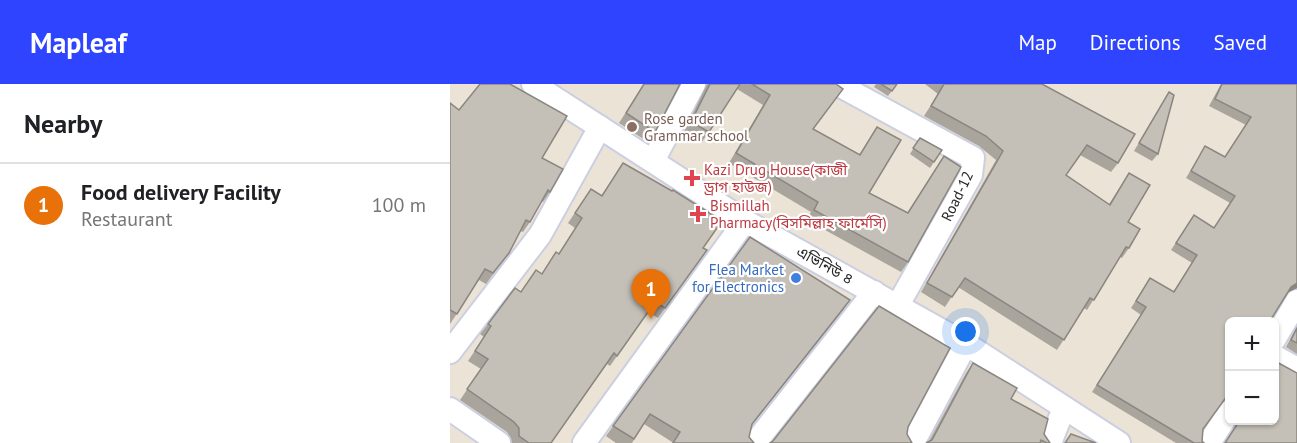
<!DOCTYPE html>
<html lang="en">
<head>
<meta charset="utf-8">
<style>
	body { margin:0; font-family:"PT Sans","Noto Sans Bengali",sans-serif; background:#f6f6f6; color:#202124 }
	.controls { position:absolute; right:18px; bottom:18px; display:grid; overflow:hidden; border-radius:9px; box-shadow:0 2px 4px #0004 }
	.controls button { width:54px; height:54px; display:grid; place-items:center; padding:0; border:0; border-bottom:2px solid #e0e0e0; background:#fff; color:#202124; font:30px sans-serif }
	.you { position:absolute; left:516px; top:248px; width:21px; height:21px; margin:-15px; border:4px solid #fff; border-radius:50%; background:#1a73e8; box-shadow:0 0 0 9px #1a73e833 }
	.badge { display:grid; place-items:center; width:39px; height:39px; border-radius:50%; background:#2f44ff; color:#fff; font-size:20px; font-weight:700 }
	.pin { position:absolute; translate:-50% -50px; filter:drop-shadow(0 2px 3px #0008) }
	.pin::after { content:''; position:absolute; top:32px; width:21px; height:18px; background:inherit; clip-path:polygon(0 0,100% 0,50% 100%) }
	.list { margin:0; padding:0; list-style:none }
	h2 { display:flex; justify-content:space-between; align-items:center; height:78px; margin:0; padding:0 24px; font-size:26px }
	h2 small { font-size:20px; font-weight:400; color:#757577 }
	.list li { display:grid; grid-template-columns:39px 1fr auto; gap:18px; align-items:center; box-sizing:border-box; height:84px; padding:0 24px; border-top:2px solid #e0e0e0 }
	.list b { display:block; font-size:22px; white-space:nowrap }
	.list p { margin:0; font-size:20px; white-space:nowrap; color:#757577 }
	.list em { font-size:20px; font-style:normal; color:#757577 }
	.map { position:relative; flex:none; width:847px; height:359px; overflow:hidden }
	header { display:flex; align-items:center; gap:36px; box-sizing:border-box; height:84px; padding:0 30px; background:#2f44ff; color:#fff }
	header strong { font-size:28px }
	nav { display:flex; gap:33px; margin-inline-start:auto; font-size:21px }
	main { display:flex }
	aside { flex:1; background:#fff }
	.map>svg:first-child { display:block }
</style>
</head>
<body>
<header>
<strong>Mapleaf</strong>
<nav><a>Map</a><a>Directions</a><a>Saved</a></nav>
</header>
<main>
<aside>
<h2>Nearby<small></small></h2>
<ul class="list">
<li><span class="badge" style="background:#e8710a">1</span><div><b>Food delivery Facility</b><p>Restaurant</p></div><em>100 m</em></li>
</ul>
</aside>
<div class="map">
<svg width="847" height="359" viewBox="0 0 847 359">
	<rect width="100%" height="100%" fill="#ebe4d6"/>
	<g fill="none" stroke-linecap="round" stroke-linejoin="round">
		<defs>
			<g id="minor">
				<polyline points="83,0 295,137 516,260 669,359"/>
				<polyline points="387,0 523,74 521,91 448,221"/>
				<polyline points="203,77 244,0"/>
				<polyline points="824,256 847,217"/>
				<polyline points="0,268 90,151 150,43"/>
				<polyline points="824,272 847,285"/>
				<polyline points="0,325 49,359"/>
				<polyline points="134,359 295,137"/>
				<polyline points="305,359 424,208"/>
				<polyline points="463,359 516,260"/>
				<polyline points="600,359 614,324"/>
				<polyline points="759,359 780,327"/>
			</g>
		</defs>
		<use href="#minor" stroke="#cccee1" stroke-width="26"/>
		<use href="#minor" stroke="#fff" stroke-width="22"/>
	</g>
	<g fill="#a9a59d">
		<polygon points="194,0 230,0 205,48 198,58 169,39"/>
		<polygon points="257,0 386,0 393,5 363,45 409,71 427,43 419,109 457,129 494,72 458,178 451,188 357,136 361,128 279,79 313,21 287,5 252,58 234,48"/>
		<polygon points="426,0 447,0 438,12 424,3"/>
		<polygon points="475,0 592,0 668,79 661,88 630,71 616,91 659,120 679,89 678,138 679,164 672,174 670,173 637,226 634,224 607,266 508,203 495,223 471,208 546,76 529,62 474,32 488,10"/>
		<polygon points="771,0 847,0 847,204 780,237 780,314 774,315 753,345 752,357 754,359 726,359 642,308 691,231 681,224 700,194 723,208 742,179 721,166 744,131 764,144 780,119 736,94 755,62 775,73 796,41 759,22"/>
		<polygon points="719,8 708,70 702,77 684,67"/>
		<polygon points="0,19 9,26 92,74 100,108 93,118 91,117 80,138 73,148 70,147 59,169 51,179 36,200 29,196 0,240"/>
		<polygon points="470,54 492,66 480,84 460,70"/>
		<polygon points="173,79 253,164 257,166 208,234 198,228 160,282 157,280 101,359 62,359 61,354 57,348 10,316 31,285 18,277 34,253 30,250 38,240 92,190 106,168 109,169 125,144 118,139 141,105 151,112"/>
		<polygon points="300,153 393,226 301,342 299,353 304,359 222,359 222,358 194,340 182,359 166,359 156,352"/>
		<polygon points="847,242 847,270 836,263"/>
		<polygon points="523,279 561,315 594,350 600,359 476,359 479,357 516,289"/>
	</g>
	<g fill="#8a8680">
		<polygon points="847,199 847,204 835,210 841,203"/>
		<polygon points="400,216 393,226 294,351 302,340"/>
		<polygon points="780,308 780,314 774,315"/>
	</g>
	<g fill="#c5c0b7" stroke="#8a8680" stroke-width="1.5">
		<polygon points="30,0 60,0 117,32 92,74 113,85 100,108 98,106 80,138 76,136 59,169 43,189 35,185 7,230 0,226 0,19 9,26"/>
		<polygon points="194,0 230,0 205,48 176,29"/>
		<polygon points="260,0 290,0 259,48 241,38"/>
		<polygon points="302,0 386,0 393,5 363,45 410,71 427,43 451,56 419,109 458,129 494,72 511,83 458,178 364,126 368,118 286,69 320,11"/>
		<polygon points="431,0 447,0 442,7"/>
		<polygon points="494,0 592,0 685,50 668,79 637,61 616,91 660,121 679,89 700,101 678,138 690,145 679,164 676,163 644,216 640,214 614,256 515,194 502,213 477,199 553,67 536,52 481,22"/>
		<polygon points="772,0 847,0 847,199 841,203 820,237 780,237 780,308 753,345 752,357 754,359 744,359 647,301 696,223 686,217 700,194 724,208 747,171 726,159 744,131 764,144 785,112 741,87 755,62 775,73 801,33 765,15"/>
		<polygon points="719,8 724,11 708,70 689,59"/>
		<polygon points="470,54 492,66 484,78 463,64"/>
		<polygon points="173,79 222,107 223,106 272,137 253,164 257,166 215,224 205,218 167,272 164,269 101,359 79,359 69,352 69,344 64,338 17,305 38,275 25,267 41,242 38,240 65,204 71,208 86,186 92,190 106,168 109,170 132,134 125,129 141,105 152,112"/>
		<polygon points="300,153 400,216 302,340 299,353 304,359 223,359 230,348 200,330 184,355 163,342"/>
		<polygon points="429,222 500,264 458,343 457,350 462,359 320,359 323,357"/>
		<polygon points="847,244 847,259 841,256"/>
		<polygon points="825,277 847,289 847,359 775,359 790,336 825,336"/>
		<polygon points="523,279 567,304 561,315 598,335 594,350 600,359 597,359 591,356 590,359 476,359 482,356"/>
		<polygon points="621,350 646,359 615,359"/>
	</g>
	<circle fill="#8d6e63" stroke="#fff" stroke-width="2" cx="182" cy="43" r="6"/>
	<g fill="#e0444e" stroke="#fff" stroke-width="2">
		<path d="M239 85h6v6h6v6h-6v6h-6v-6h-6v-6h6z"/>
		<path d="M245 121h6v6h6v6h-6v6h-6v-6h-6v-6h6z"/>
	</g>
	<circle fill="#3f7fe0" stroke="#fff" stroke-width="2" cx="346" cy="194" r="6"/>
	<g text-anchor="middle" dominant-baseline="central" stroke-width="4.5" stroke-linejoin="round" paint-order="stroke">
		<g font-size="15" fill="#785e54" stroke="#fff" text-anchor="start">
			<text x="194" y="34">Rose garden<tspan x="194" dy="17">Grammar school</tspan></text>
		</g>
		<g font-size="15" fill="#be3a42" stroke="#fff" text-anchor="start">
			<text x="254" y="85">Kazi Drug House(কাজী<tspan x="254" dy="17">ড্রাগ হাউজ)</tspan></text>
			<text x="260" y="121">Bismillah<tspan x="260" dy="17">Pharmacy(বিসমিল্লাহ ফার্মেসি)</tspan></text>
		</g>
		<g font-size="15" fill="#272727" stroke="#fff">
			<text transform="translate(507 112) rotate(-64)">Road-12</text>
			<text transform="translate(375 181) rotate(29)">এভিনিউ ৪</text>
		</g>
		<g font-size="15" fill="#366cbe" stroke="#fff" text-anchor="end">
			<text x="334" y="185">Flea Market<tspan x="334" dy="17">for Electronics</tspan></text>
		</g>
	</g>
</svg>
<div class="controls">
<button>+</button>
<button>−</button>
</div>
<div class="you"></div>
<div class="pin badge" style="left:201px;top:235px;background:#e8710a">1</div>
</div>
</main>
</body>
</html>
